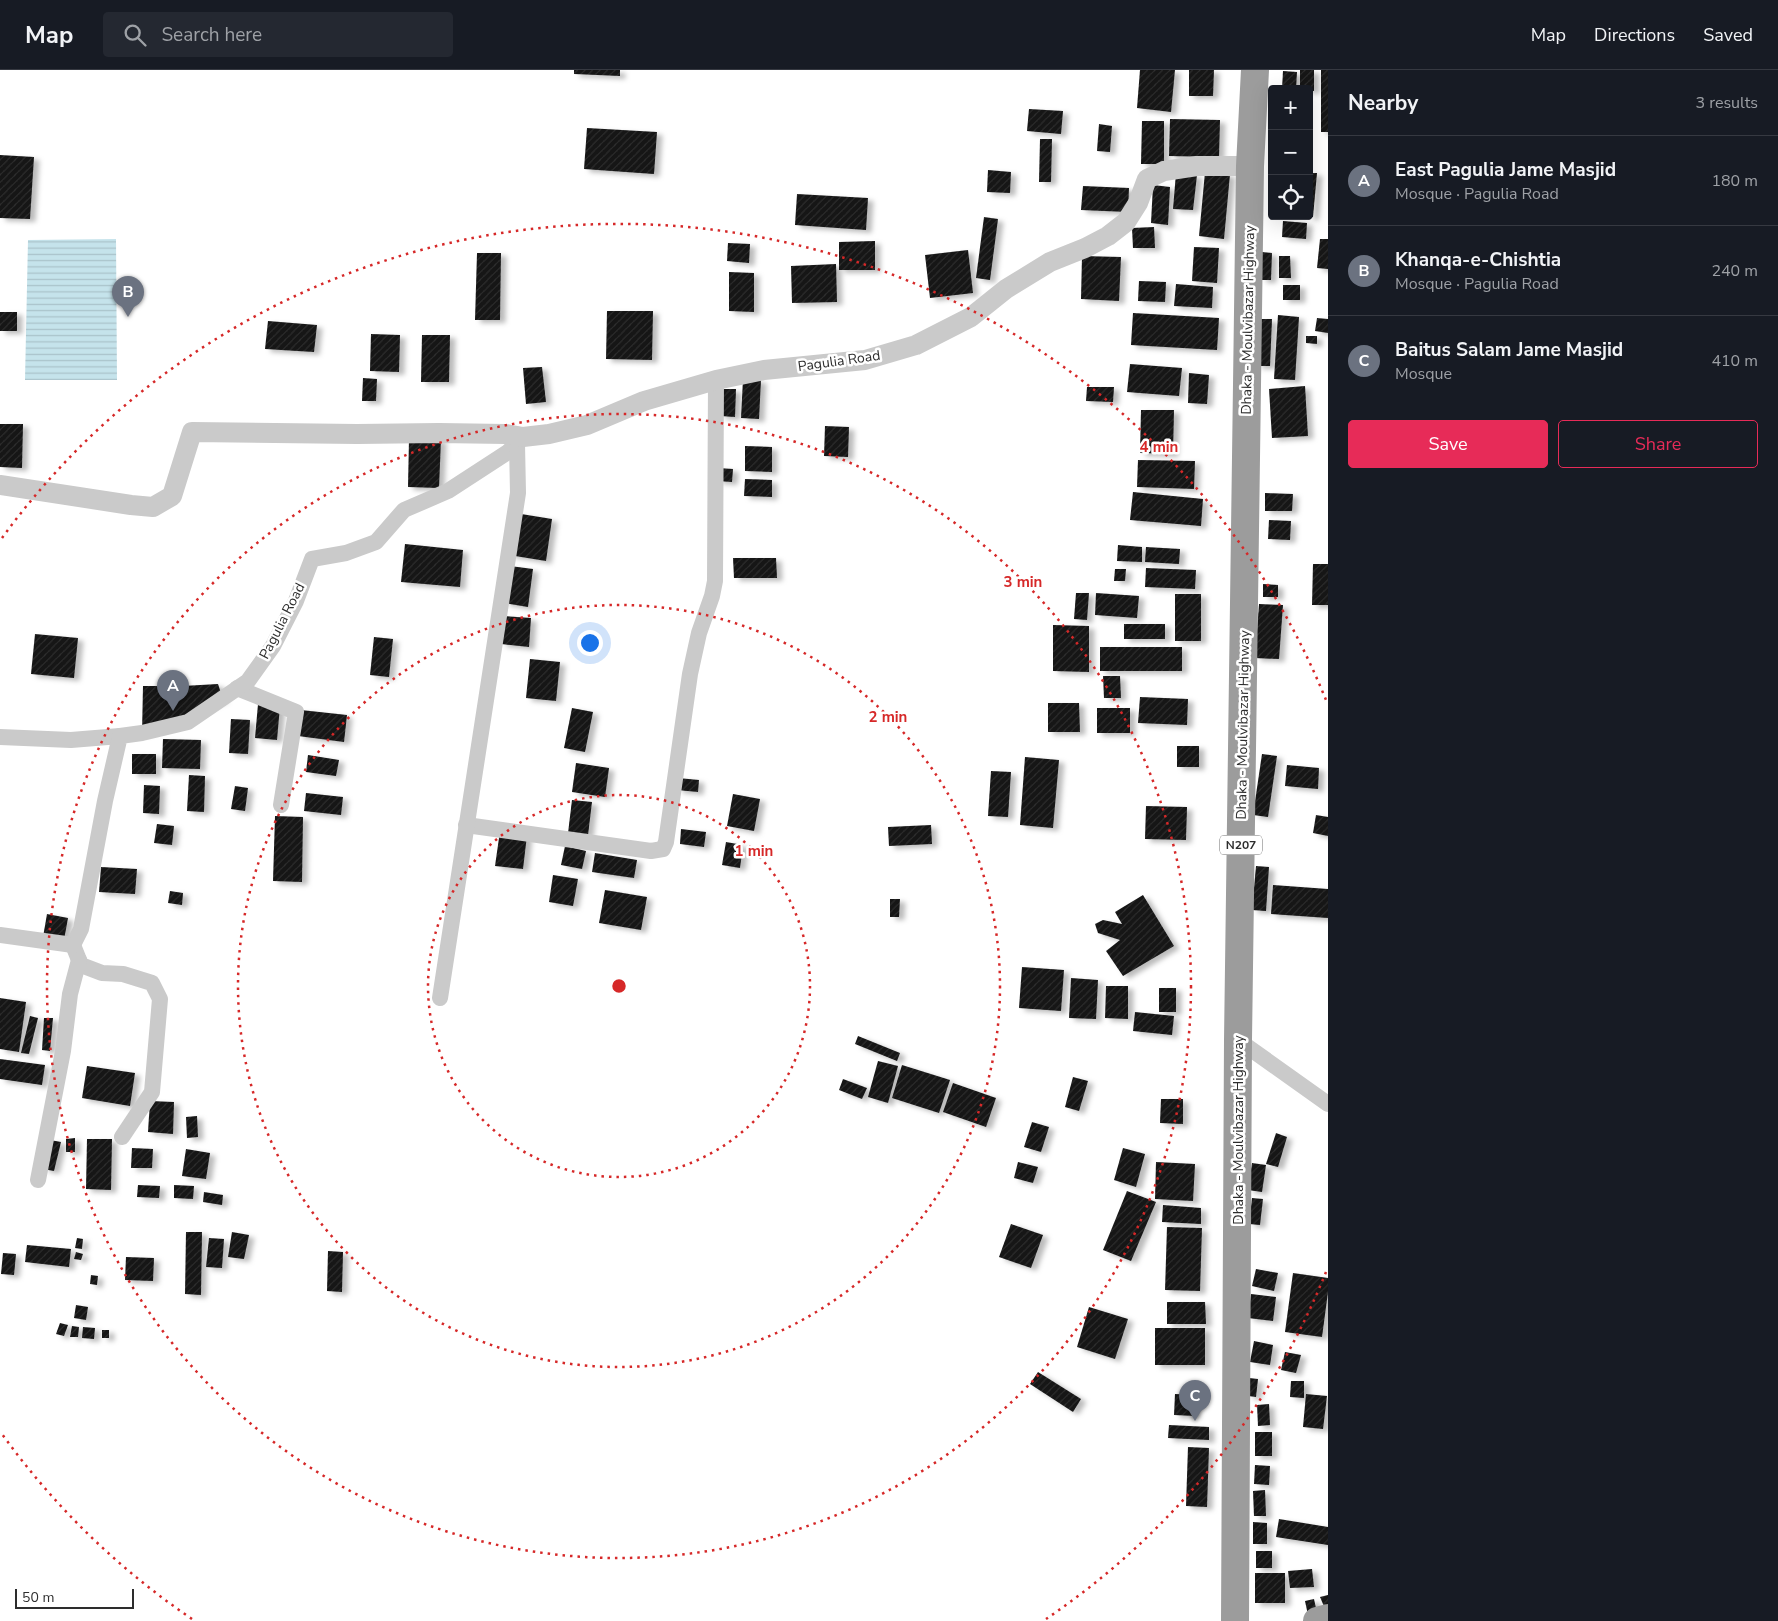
<!DOCTYPE html>
<html lang="en">
<head>
<meta charset="utf-8">
<style>
	body { margin:0; font-family:"Nunito Sans",sans-serif; background:#242831; color:#f1f3f6 }
	.controls { position:absolute; right:15px; top:15px; display:grid; overflow:hidden; border-radius:5px; box-shadow:0 5px 20px #0002 }
	.controls button { width:45px; height:45px; display:grid; place-items:center; padding:0; border:0; border-bottom:1px solid #363941; background:#171b24; color:#f1f3f6; font:25px sans-serif }
	.scale { position:absolute; left:15px; bottom:12px; width:119px; box-sizing:border-box; padding-left:5px; border:2px solid #2d2d2d; border-top:0; font-size:14px; line-height:18px; white-space:nowrap; color:#2d2d2d; -webkit-text-stroke:4px #fff; paint-order:stroke }
	.you { position:absolute; left:589px; top:572px; width:18px; height:18px; margin:-12px; border:4px solid #fff; border-radius:50%; background:#1a73e8; box-shadow:0 0 0 8px #1a73e833 }
	.badge { display:grid; place-items:center; width:32px; height:32px; border-radius:50%; background:#e72b58; color:#fff; font-size:16px; font-weight:700 }
	.pin { position:absolute; translate:-50% -41px; filter:drop-shadow(0 1px 2px #0008) }
	.pin::after { content:''; position:absolute; top:26px; width:18px; height:15px; background:inherit; clip-path:polygon(0 0,100% 0,50% 100%) }
	.list { margin:0; padding:0; list-style:none }
	h2 { display:flex; justify-content:space-between; align-items:center; height:65px; margin:0; padding:0 20px; font-size:21px }
	h2 small { font-size:16px; font-weight:400; color:#9ea1a6 }
	.list li { display:grid; grid-template-columns:32px 1fr auto; gap:15px; align-items:center; box-sizing:border-box; height:90px; padding:0 20px; border-top:1px solid #363941 }
	.list b { display:block; font-size:19px; white-space:nowrap }
	.list p { margin:0; font-size:16px; white-space:nowrap; color:#9ea1a6 }
	.list em { font-size:16px; font-style:normal; color:#9ea1a6 }
	.actions { display:flex; gap:10px; padding:15px 20px }
	.actions a { flex:1; padding:11px 0; border:1px solid #e72b58; border-radius:5px; text-align:center; font-size:18px; color:#e72b58 }
	.actions .main { background:#e72b58; color:#fff }
	.icon { flex:none; width:28px; height:28px; fill:none; stroke:currentColor; stroke-width:2; stroke-linecap:round; stroke-linejoin:round }
	.map { position:relative; flex:none; width:1328px; height:1551px; overflow:hidden }
	header { display:flex; align-items:center; gap:30px; box-sizing:border-box; height:70px; padding:0 25px; background:#171b24; border-bottom:1px solid #363941 }
	header strong { font-size:24px }
	nav { display:flex; gap:28px; margin-inline-start:auto; font-size:18px }
	.search { width:350px; height:45px; background:#242831; display:flex; align-items:center; gap:12px; box-sizing:border-box; padding:0 18px; border-radius:5px; color:#9ea1a6; font-size:19px }
	main { display:flex }
	aside { flex:1; background:#171b24 }
	.map>svg:first-child { display:block }
</style>
</head>
<body>
<header>
<strong>Map</strong>
<div class="search"><svg class="icon" aria-label="search" viewBox="0 0 24 24"><circle cx="10" cy="10" r="6"/><path d="M15 15l6 6"/></svg>Search here</div>
<nav><a>Map</a><a>Directions</a><a>Saved</a></nav>
</header>
<main>
<div class="map">
<svg width="1328" height="1551" viewBox="0 0 1328 1551">
	<defs>
		<pattern id="water-rules" width="6" height="5" patternUnits="userSpaceOnUse" patternTransform="scale(1.25)"><rect width="6" height="5" fill="#c5e3eb"/><path d="M0 2.5h6" fill="none" stroke="#aac3ca"/></pattern>
		<pattern id="building-hatch" width="6" height="6" patternUnits="userSpaceOnUse" patternTransform="scale(1.25)"><rect width="6" height="6" fill="#141414"/><path d="M-1 1l2-2M0 6l6-6M5 7l2-2" fill="none" stroke="#2e2e2e"/></pattern>
		<filter id="shadow"><feDropShadow dx="5.5" dy="3" stdDeviation="2.5" flood-color="#0004"/></filter>
	</defs>
	<rect width="100%" height="100%" fill="#fff"/>
	<polygon fill="url(#water-rules)" points="116,169 117,310 25,310 28,170"/>
	<g fill="url(#building-hatch)" filter="url(#shadow)">
		<polygon points="574,0 620,0 620,6 574,4"/>
		<polygon points="1140,0 1175,0 1171,42 1137,38"/>
		<polygon points="1189,0 1214,0 1213,26 1189,26"/>
		<polygon points="1300,0 1314,0 1314,21 1309,21 1309,19 1300,19"/>
		<rect x="1321" y="0" width="7" height="62"/>
		<polygon points="1283,1 1297,2 1296,19 1282,19"/>
		<polygon points="1029,39 1063,41 1061,64 1027,61"/>
		<polygon points="1170,49 1220,50 1219,87 1169,86"/>
		<polygon points="1142,51 1164,51 1164,94 1141,94"/>
		<polygon points="1099,54 1112,56 1110,82 1097,81"/>
		<polygon points="587,58 657,62 654,104 584,99"/>
		<polygon points="1040,69 1052,69 1051,112 1039,112"/>
		<polygon points="0,85 34,87 30,149 0,148"/>
		<polygon points="988,100 1011,102 1010,123 987,122"/>
		<polygon points="1205,102 1230,104 1224,169 1199,166"/>
		<polygon points="1176,103 1197,105 1193,140 1173,139"/>
		<polygon points="1309,103 1317,103 1313,147 1309,147"/>
		<polygon points="1153,115 1170,117 1168,155 1151,153"/>
		<polygon points="1083,116 1129,118 1128,142 1081,140"/>
		<polygon points="797,124 868,128 866,160 795,155"/>
		<polygon points="984,147 998,149 990,210 976,208"/>
		<polygon points="1283,151 1307,153 1306,169 1282,167"/>
		<polygon points="1154,157 1155,178 1133,178 1132,158"/>
		<polygon points="1320,169 1328,169 1328,199 1317,198"/>
		<polygon points="875,171 875,200 839,200 839,172"/>
		<polygon points="728,173 750,174 749,193 727,191"/>
		<polygon points="1194,177 1219,178 1217,213 1192,211"/>
		<polygon points="968,180 973,223 930,228 925,185"/>
		<polygon points="1262,182 1272,183 1271,210 1261,210"/>
		<polygon points="477,183 501,183 500,250 475,250"/>
		<polygon points="1082,186 1121,187 1119,231 1081,229"/>
		<polygon points="1279,186 1290,186 1291,208 1279,208"/>
		<polygon points="836,194 837,232 792,233 791,196"/>
		<polygon points="729,202 754,203 754,242 729,241"/>
		<polygon points="1139,211 1166,212 1165,232 1138,231"/>
		<polygon points="1176,214 1213,217 1212,238 1174,236"/>
		<rect x="1283" y="215" width="17" height="15"/>
		<polygon points="607,241 653,241 652,290 606,289"/>
		<rect x="0" y="242" width="17" height="19"/>
		<polygon points="1133,243 1219,248 1217,280 1131,275"/>
		<polygon points="1278,245 1299,247 1295,310 1274,309"/>
		<polygon points="1317,248 1328,249 1328,263 1315,261"/>
		<polygon points="1259,249 1272,249 1270,296 1257,296"/>
		<polygon points="268,251 317,255 314,282 265,279"/>
		<polygon points="371,264 400,265 399,302 370,301"/>
		<polygon points="422,265 450,265 449,312 421,312"/>
		<polygon points="1306,266 1317,266 1317,274 1306,273"/>
		<polygon points="1130,294 1182,298 1179,326 1127,322"/>
		<polygon points="542,297 546,332 526,334 523,298"/>
		<polygon points="1189,303 1209,305 1207,334 1188,333"/>
		<polygon points="363,308 377,309 376,331 362,331"/>
		<polygon points="743,309 761,310 759,349 741,348"/>
		<polygon points="1305,316 1308,366 1272,368 1269,319"/>
		<polygon points="1087,317 1114,317 1113,332 1086,331"/>
		<polygon points="721,319 736,319 735,347 720,346"/>
		<polygon points="1141,340 1174,340 1173,384 1140,383"/>
		<polygon points="0,354 23,354 22,398 0,397"/>
		<polygon points="825,356 849,357 848,387 824,386"/>
		<polygon points="409,369 441,369 439,418 408,417"/>
		<polygon points="745,376 772,377 772,402 745,401"/>
		<polygon points="1138,390 1195,391 1194,419 1137,417"/>
		<polygon points="718,398 733,399 732,412 717,411"/>
		<polygon points="745,409 772,410 772,427 744,426"/>
		<polygon points="1133,422 1203,429 1201,456 1130,450"/>
		<polygon points="1265,423 1293,424 1292,441 1265,441"/>
		<polygon points="515,443 552,449 546,491 509,485"/>
		<polygon points="1269,450 1291,451 1290,470 1268,469"/>
		<polygon points="405,474 463,480 460,517 401,512"/>
		<polygon points="1118,475 1142,477 1142,492 1117,491"/>
		<polygon points="1146,477 1180,479 1179,494 1145,492"/>
		<polygon points="733,488 776,488 777,508 734,508"/>
		<polygon points="1313,494 1328,494 1328,535 1312,535"/>
		<polygon points="510,496 533,499 528,537 504,533"/>
		<polygon points="1146,498 1196,500 1195,519 1145,517"/>
		<polygon points="1115,499 1126,499 1125,511 1114,511"/>
		<polygon points="1263,514 1278,515 1278,527 1263,527"/>
		<polygon points="1076,523 1089,523 1087,550 1074,549"/>
		<polygon points="1096,523 1139,526 1137,548 1095,545"/>
		<rect x="1175" y="524" width="26" height="47"/>
		<polygon points="1259,534 1283,535 1279,589 1255,588"/>
		<polygon points="503,546 531,548 529,577 501,574"/>
		<rect x="1124" y="554" width="41" height="15"/>
		<polygon points="1053,555 1089,556 1089,602 1053,601"/>
		<polygon points="35,564 78,568 74,608 31,604"/>
		<polygon points="374,567 393,569 389,607 370,605"/>
		<rect x="1100" y="577" width="82" height="24"/>
		<polygon points="530,589 560,592 556,631 526,628"/>
		<polygon points="1103,606 1120,606 1121,628 1104,628"/>
		<polygon points="218,614 223,629 142,663 143,616 183,616"/>
		<polygon points="1140,627 1188,629 1187,655 1138,653"/>
		<polygon points="1048,633 1079,633 1080,662 1048,662"/>
		<polygon points="258,634 280,636 277,670 255,668"/>
		<polygon points="572,638 593,642 585,682 564,678"/>
		<rect x="1097" y="638" width="33" height="25"/>
		<polygon points="301,640 347,645 344,672 298,666"/>
		<polygon points="231,649 250,650 248,684 229,683"/>
		<polygon points="163,669 201,670 200,699 162,698"/>
		<rect x="1177" y="676" width="22" height="21"/>
		<rect x="132" y="684" width="24" height="20"/>
		<polygon points="1262,684 1277,686 1268,747 1253,745"/>
		<polygon points="308,685 339,690 336,706 306,702"/>
		<polygon points="1025,687 1059,690 1053,758 1020,755"/>
		<polygon points="576,693 609,698 605,727 572,722"/>
		<polygon points="1287,695 1319,698 1318,719 1285,716"/>
		<polygon points="991,701 1011,702 1008,747 988,746"/>
		<polygon points="189,705 205,706 204,742 187,741"/>
		<polygon points="678,708 699,710 698,722 677,720"/>
		<polygon points="144,715 160,716 159,744 143,743"/>
		<polygon points="235,716 248,718 245,741 231,739"/>
		<polygon points="306,723 343,727 341,745 304,741"/>
		<polygon points="733,724 760,729 754,761 727,756"/>
		<polygon points="572,730 592,732 588,765 568,763"/>
		<polygon points="1146,736 1187,737 1186,770 1145,769"/>
		<polygon points="1316,745 1328,747 1328,766 1313,763"/>
		<polygon points="275,746 303,747 302,812 273,811"/>
		<polygon points="157,754 174,756 172,775 154,773"/>
		<polygon points="931,755 932,774 889,776 888,757"/>
		<polygon points="681,759 706,762 704,777 680,774"/>
		<polygon points="500,761 527,765 523,799 495,796"/>
		<polygon points="726,772 743,775 740,798 722,795"/>
		<polygon points="565,776 586,781 582,799 561,795"/>
		<polygon points="595,783 637,790 634,808 592,802"/>
		<polygon points="1256,796 1269,797 1266,841 1252,840"/>
		<polygon points="101,797 137,799 135,824 99,822"/>
		<polygon points="553,805 578,809 573,836 549,832"/>
		<polygon points="1273,815 1328,819 1328,848 1271,844"/>
		<polygon points="605,820 647,827 641,860 599,853"/>
		<polygon points="170,821 183,823 182,835 168,833"/>
		<polygon points="1143,825 1174,876 1123,906 1106,881 1120,870 1098,863 1095,854 1103,850 1122,854 1115,842"/>
		<polygon points="890,829 900,829 899,847 890,847"/>
		<polygon points="47,844 68,848 64,870 43,867"/>
		<polygon points="1022,897 1064,900 1061,941 1019,938"/>
		<polygon points="1071,908 1098,910 1096,949 1069,948"/>
		<polygon points="1106,916 1128,916 1128,949 1105,948"/>
		<rect x="1159" y="918" width="17" height="24"/>
		<polygon points="0,928 26,932 19,982 0,979"/>
		<polygon points="1135,942 1174,946 1172,965 1133,961"/>
		<polygon points="30,946 38,948 29,984 21,983"/>
		<polygon points="44,948 53,948 50,981 42,980"/>
		<polygon points="858,966 900,983 897,991 855,974"/>
		<polygon points="0,989 45,995 42,1015 0,1009"/>
		<polygon points="878,991 898,996 888,1033 868,1027"/>
		<polygon points="902,995 950,1010 939,1043 892,1028"/>
		<polygon points="87,996 135,1003 130,1036 82,1028"/>
		<polygon points="1073,1007 1088,1011 1079,1041 1065,1037"/>
		<polygon points="843,1009 867,1018 862,1029 839,1020"/>
		<polygon points="953,1013 996,1028 986,1057 943,1042"/>
		<polygon points="1161,1029 1183,1029 1183,1054 1160,1053"/>
		<polygon points="150,1031 174,1032 173,1064 148,1062"/>
		<polygon points="197,1046 198,1067 187,1068 186,1047"/>
		<polygon points="1032,1052 1049,1057 1041,1082 1024,1077"/>
		<polygon points="1276,1063 1287,1067 1278,1097 1266,1094"/>
		<polygon points="75,1068 75,1082 66,1082 66,1069"/>
		<polygon points="87,1069 112,1069 111,1120 86,1119"/>
		<polygon points="50,1070 61,1072 54,1101 43,1099"/>
		<polygon points="132,1078 153,1079 152,1098 131,1098"/>
		<polygon points="1123,1078 1145,1084 1136,1117 1114,1110"/>
		<polygon points="186,1079 210,1083 206,1109 182,1106"/>
		<polygon points="1018,1092 1038,1097 1033,1113 1014,1108"/>
		<polygon points="1156,1092 1195,1094 1193,1131 1155,1129"/>
		<polygon points="1252,1093 1266,1095 1262,1122 1248,1120"/>
		<polygon points="138,1115 160,1116 159,1128 137,1127"/>
		<polygon points="174,1115 194,1116 193,1129 174,1128"/>
		<polygon points="1127,1121 1156,1132 1131,1191 1103,1180"/>
		<polygon points="204,1122 223,1125 222,1135 203,1132"/>
		<polygon points="1252,1128 1263,1129 1260,1155 1249,1154"/>
		<polygon points="1163,1135 1201,1138 1201,1154 1162,1152"/>
		<polygon points="1011,1154 1043,1165 1031,1198 999,1187"/>
		<polygon points="1167,1157 1202,1158 1200,1221 1165,1220"/>
		<polygon points="186,1162 202,1162 201,1225 185,1224"/>
		<polygon points="232,1162 249,1165 244,1189 228,1187"/>
		<polygon points="77,1168 83,1169 82,1179 75,1178"/>
		<polygon points="209,1168 224,1169 222,1198 206,1197"/>
		<polygon points="27,1175 71,1179 69,1197 25,1192"/>
		<polygon points="328,1181 343,1182 342,1222 327,1221"/>
		<polygon points="76,1182 83,1184 81,1190 74,1189"/>
		<polygon points="3,1183 16,1184 14,1205 1,1204"/>
		<polygon points="126,1187 154,1188 153,1211 125,1210"/>
		<polygon points="1256,1199 1278,1203 1274,1221 1252,1216"/>
		<polygon points="1293,1203 1328,1208 1328,1222 1322,1267 1285,1262"/>
		<polygon points="91,1205 98,1206 97,1215 90,1214"/>
		<polygon points="1251,1224 1276,1227 1273,1251 1248,1248"/>
		<polygon points="1167,1232 1205,1232 1206,1254 1167,1254"/>
		<polygon points="76,1235 88,1237 86,1250 74,1248"/>
		<polygon points="1089,1237 1128,1249 1115,1289 1077,1277"/>
		<polygon points="60,1253 68,1255 64,1266 56,1264"/>
		<polygon points="72,1256 79,1257 78,1267 70,1267"/>
		<polygon points="83,1257 95,1258 94,1269 82,1268"/>
		<rect x="1155" y="1258" width="50" height="37"/>
		<rect x="102" y="1260" width="7" height="8"/>
		<polygon points="1254,1271 1273,1275 1270,1295 1250,1292"/>
		<polygon points="1285,1282 1301,1285 1296,1303 1281,1300"/>
		<polygon points="1038,1302 1081,1329 1073,1342 1030,1314"/>
		<polygon points="1249,1308 1258,1309 1256,1327 1248,1326"/>
		<polygon points="1291,1311 1304,1311 1304,1328 1290,1327"/>
		<polygon points="1175,1324 1196,1325 1195,1346 1174,1345"/>
		<polygon points="1306,1324 1327,1326 1323,1359 1303,1357"/>
		<polygon points="1269,1334 1270,1355 1258,1356 1257,1335"/>
		<polygon points="1169,1355 1209,1357 1209,1370 1168,1368"/>
		<rect x="1255" y="1362" width="17" height="24"/>
		<polygon points="1188,1377 1209,1378 1207,1437 1186,1436"/>
		<polygon points="1255,1395 1270,1396 1269,1415 1254,1414"/>
		<polygon points="1265,1420 1266,1446 1254,1446 1253,1421"/>
		<polygon points="1279,1449 1328,1457 1328,1475 1276,1467"/>
		<polygon points="1253,1452 1267,1453 1267,1474 1253,1474"/>
		<rect x="1256" y="1481" width="16" height="17"/>
		<polygon points="1312,1499 1314,1517 1290,1518 1288,1501"/>
		<rect x="1255" y="1503" width="30" height="30"/>
		<polygon points="1328,1525 1328,1541 1326,1541 1320,1527"/>
		<polygon points="1314,1529 1317,1543 1308,1545 1305,1531"/>
	</g>
	<g fill="none" stroke-linecap="round" stroke-linejoin="round">
		<g stroke="#cacaca" stroke-width="16">
			<polyline points="237,618 296,642 281,735"/>
			<polyline points="0,667 71,670 120,666"/>
			<polyline points="466,755 651,781 663,779 666,772 690,604 699,563 712,526 715,511 716,310"/>
			<polyline points="0,865 73,875 81,859 105,731 120,666 142,663 188,652 248,611 273,576 296,531 312,489 346,483 376,472 404,440 448,421 508,382 523,367"/>
			<polyline points="73,875 81,895 102,903 123,904 152,913 160,929 152,1022 122,1067"/>
			<polyline points="440,928 518,423 517,374"/>
			<polyline points="1238,970 1328,1034"/>
			<polyline points="38,1110 63,981 70,924 79,890"/>
		</g>
		<polyline stroke="#cacaca" stroke-width="20" points="0,415 131,435 153,437 172,426 192,362 357,364 439,363 506,364 523,367 549,364 587,355 644,331 716,310 764,300 865,290 916,275 971,247 1006,219 1050,192 1085,178 1108,166 1126,152 1138,133 1147,109 1164,101 1197,96 1250,96"/>
		<g stroke="#9c9c9c" stroke-width="28">
			<polyline points="1235,1551 1238,970 1250,96 1255,0"/>
			<polyline points="1317,1551 1328,1548"/>
		</g>
	</g>
	<g fill="none" stroke="#d62828" stroke-width="2.5" stroke-dasharray="2.5 5">
		<circle cx="619" cy="916" r="191"/>
		<circle cx="619" cy="916" r="381"/>
		<circle cx="619" cy="916" r="572"/>
		<path d="M1326 1202A763 763 0 0 1 1046 1549M192 1549A763 763 0 0 1 2 1364M2 468A763 763 0 0 1 1326 630"/>
	</g>
	<g text-anchor="middle" dominant-baseline="central" stroke-width="5" stroke-linejoin="round" paint-order="stroke">
		<rect fill="#fff" stroke="#6c6c6c" stroke-width="1" x="1220" y="765.5" width="42" height="19" rx="4"/>
		<g font-size="12" font-weight="bold" fill="#2d2d2d">
			<text x="1241" y="775">N207</text>
		</g>
		<g font-size="14" fill="#2d2d2d" stroke="#fff">
			<text transform="translate(1248 250) rotate(-89)">Dhaka - Moulvibazar Highway</text>
			<text transform="translate(839 291) rotate(-8)">Pagulia Road</text>
			<text transform="translate(282 551) rotate(-63)">Pagulia Road</text>
			<text transform="translate(1243 655) rotate(-89)">Dhaka - Moulvibazar Highway</text>
			<text transform="translate(1238 1060) rotate(-90)">Dhaka - Moulvibazar Highway</text>
		</g>
	</g>
	<circle cx="619" cy="916" r="8" fill="#d62828" stroke="#fff" stroke-width="2.5"/>
	<g font-size="15" text-anchor="middle" font-weight="bold" fill="#d62828" stroke="#fff" stroke-width="5" stroke-linejoin="round" paint-order="stroke">
		<text x="1159" y="382">4 min</text>
		<text x="1023" y="517">3 min</text>
		<text x="888" y="652">2 min</text>
		<text x="754" y="786">1 min</text>
	</g>
</svg>
<div class="controls">
<button>+</button>
<button>−</button>
<button><svg class="icon" aria-label="locate" viewBox="0 0 24 24"><circle cx="12" cy="12" r="6"/><path d="M12 2v4M12 18v4M2 12h4M18 12h4"/></svg></button>
</div>
<div class="scale">50 m</div>
<div class="you"></div>
<div class="pin badge" style="left:173px;top:641px;background:#6b7280">A</div>
<div class="pin badge" style="left:128px;top:247px;background:#6b7280">B</div>
<div class="pin badge" style="left:1195px;top:1351px;background:#6b7280">C</div>
</div>
<aside>
<h2>Nearby<small>3 results</small></h2>
<ul class="list">
<li><span class="badge" style="background:#6b7280">A</span><div><b>East Pagulia Jame Masjid</b><p>Mosque · Pagulia Road</p></div><em>180 m</em></li>
<li><span class="badge" style="background:#6b7280">B</span><div><b>Khanqa-e-Chishtia</b><p>Mosque · Pagulia Road</p></div><em>240 m</em></li>
<li><span class="badge" style="background:#6b7280">C</span><div><b>Baitus Salam Jame Masjid</b><p>Mosque</p></div><em>410 m</em></li>
</ul>
<div class="actions"><a class="main">Save</a><a>Share</a></div>
</aside>
</main>
</body>
</html>
